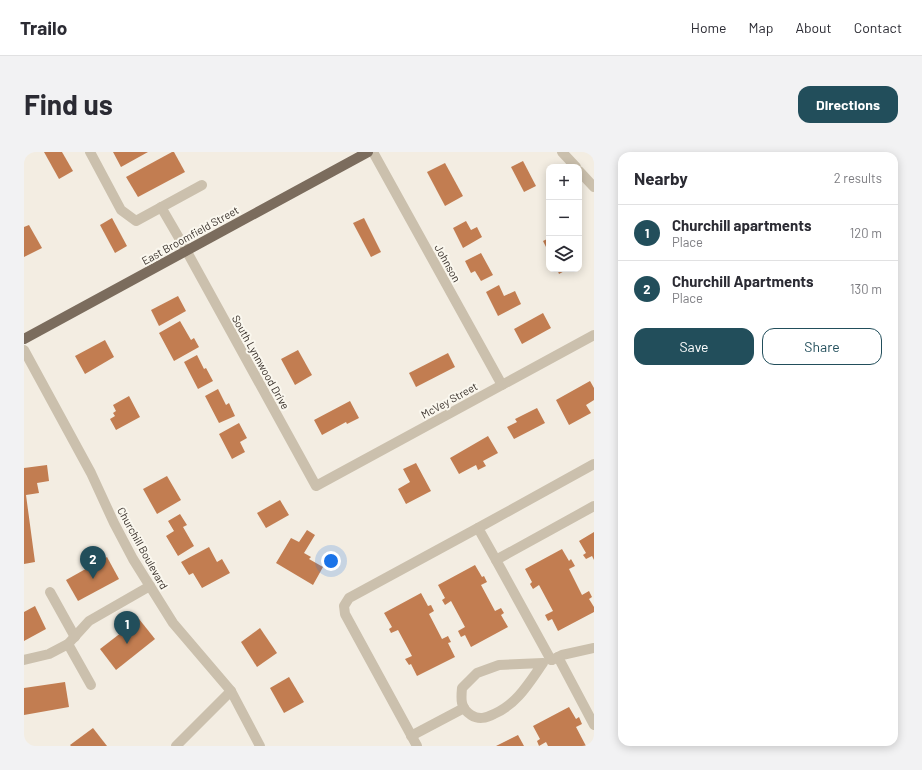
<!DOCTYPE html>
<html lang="en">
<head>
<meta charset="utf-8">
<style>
	body { margin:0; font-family:Barlow,sans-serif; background:#f2f2f3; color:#2b2b33 }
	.controls { position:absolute; right:12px; top:12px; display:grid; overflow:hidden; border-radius:8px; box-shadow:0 2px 10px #0003 }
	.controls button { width:36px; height:36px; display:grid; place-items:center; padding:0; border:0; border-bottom:1px solid #e1e1e2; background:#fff; color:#2b2b33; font:20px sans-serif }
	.you { position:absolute; left:307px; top:409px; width:14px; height:14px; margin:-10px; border:3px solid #fff; border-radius:50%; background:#1a73e8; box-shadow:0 0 0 6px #1a73e833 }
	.badge { display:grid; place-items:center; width:26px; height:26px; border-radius:50%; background:#224e5b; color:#fff; font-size:13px; font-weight:700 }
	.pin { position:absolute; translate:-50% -33px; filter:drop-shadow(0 1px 2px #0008) }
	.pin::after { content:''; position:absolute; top:21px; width:14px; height:12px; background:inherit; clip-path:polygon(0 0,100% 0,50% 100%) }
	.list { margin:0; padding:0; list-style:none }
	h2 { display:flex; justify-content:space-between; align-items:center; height:52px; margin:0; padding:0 16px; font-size:17px }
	h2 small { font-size:13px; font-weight:400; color:#7c7c81 }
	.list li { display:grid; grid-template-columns:26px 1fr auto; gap:12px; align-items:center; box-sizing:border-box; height:56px; padding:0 16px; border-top:1px solid #e1e1e2 }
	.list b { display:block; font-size:15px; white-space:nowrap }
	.list p { margin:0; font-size:13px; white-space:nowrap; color:#7c7c81 }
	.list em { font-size:13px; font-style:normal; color:#7c7c81 }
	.actions { display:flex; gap:8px; padding:12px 16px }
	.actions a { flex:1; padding:9px 0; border:1px solid #224e5b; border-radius:12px; text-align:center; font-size:14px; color:#224e5b }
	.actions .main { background:#224e5b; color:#fff }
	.icon { flex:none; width:22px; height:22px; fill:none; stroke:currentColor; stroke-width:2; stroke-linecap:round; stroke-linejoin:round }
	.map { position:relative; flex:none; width:570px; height:594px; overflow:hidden; border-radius:12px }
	header { display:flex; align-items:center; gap:24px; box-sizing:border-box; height:56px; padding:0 20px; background:#fff; border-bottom:1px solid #e1e1e2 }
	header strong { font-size:19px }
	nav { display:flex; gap:22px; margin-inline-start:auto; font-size:14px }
	.intro { display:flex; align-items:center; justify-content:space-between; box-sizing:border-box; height:96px; padding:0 24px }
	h1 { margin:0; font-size:28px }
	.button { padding:10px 18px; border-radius:12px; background:#224e5b; color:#fff; font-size:14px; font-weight:700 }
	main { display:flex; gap:24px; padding:0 24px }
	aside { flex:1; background:#fff; border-radius:12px; box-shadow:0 2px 10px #0003 }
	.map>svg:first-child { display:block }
</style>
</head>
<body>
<header>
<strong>Trailo</strong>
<nav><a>Home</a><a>Map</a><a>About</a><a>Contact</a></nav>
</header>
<div class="intro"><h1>Find us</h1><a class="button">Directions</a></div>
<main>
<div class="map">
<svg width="570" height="594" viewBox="0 0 570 594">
	<rect width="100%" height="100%" fill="#f3ede2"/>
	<g fill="#c27d51">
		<polygon points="20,0 38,0 49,19 35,27"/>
		<polygon points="89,0 124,0 97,15"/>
		<polygon points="148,0 150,0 161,20 114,45 102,25"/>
		<polygon points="499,9 512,34 500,40 487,15"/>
		<polygon points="421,11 439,44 421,54 403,20"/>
		<polygon points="88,66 103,94 91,101 76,73"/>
		<polygon points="340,66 357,100 347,105 329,71"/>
		<polygon points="442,69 447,78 453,75 458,85 439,96 429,76"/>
		<polygon points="5,73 18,96 0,105 0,75"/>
		<polygon points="525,86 525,101 519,89"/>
		<polygon points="457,101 469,123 457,129 451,119 447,121 441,109"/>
		<polygon points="533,117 544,117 535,122"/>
		<polygon points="475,133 480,144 491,139 497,152 474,164 462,140"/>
		<polygon points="154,144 162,159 135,174 127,158"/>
		<polygon points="519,161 527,176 498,192 490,177"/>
		<polygon points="156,169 167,188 170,186 175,195 150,209 135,181"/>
		<polygon points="81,188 90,205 61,222 51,204"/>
		<polygon points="274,198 288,223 271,233 257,207"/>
		<polygon points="424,201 431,215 392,235 385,221"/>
		<polygon points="173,203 180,217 182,216 189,229 174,237 160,210"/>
		<polygon points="566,229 570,236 570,248 562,253 567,261 545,273 532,248"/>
		<polygon points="194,237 202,253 205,251 211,264 195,271 181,244"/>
		<polygon points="105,244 116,265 92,278 86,267 91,264 89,261 92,259 89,253"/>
		<polygon points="326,249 335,266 323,272 322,270 298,283 290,268"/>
		<polygon points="513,256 521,271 490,287 483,275 493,270 491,267"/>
		<polygon points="215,271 223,286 216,290 221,300 208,307 195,282"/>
		<polygon points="464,284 474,301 459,309 462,314 454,318 452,313 435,322 426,306"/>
		<polygon points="392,311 407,339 382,352 374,337 386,330 379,317"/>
		<polygon points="23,313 25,329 13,331 15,341 2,343 11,410 0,412 0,316"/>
		<polygon points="143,324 157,348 133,362 119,337"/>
		<polygon points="256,348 265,363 242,376 233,361"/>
		<polygon points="156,362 163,373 159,375 170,394 154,404 142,384 150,379 144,369"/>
		<polygon points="283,378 291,383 280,401 287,405 285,407 299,415 289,433 252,411 267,386 275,390"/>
		<polygon points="570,380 570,408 568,404 562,407 559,403 562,401 555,389"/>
		<polygon points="185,395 193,410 198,407 206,421 178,436 169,421 165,423 157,410"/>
		<polygon points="538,397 545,409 547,407 551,414 545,417 558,443 565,439 568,445 565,447 570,455 570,460 534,479 528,467 524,469 521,463 529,459 515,433 509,437 506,432 508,430 501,417"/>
		<polygon points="83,405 95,427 54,449 42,428"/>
		<polygon points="451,413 458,425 460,424 463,430 457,433 471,459 477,456 480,461 477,463 484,475 447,495 441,483 437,485 434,479 441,475 427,449 421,453 418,448 421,446 414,433"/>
		<polygon points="397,441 404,454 407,453 410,459 405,462 418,487 424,484 427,490 424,491 431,505 393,524 387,512 385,513 381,507 388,504 374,478 367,481 365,477 368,475 360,461"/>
		<polygon points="11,454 22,477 0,489 0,460"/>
		<polygon points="115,467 131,487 92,518 76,497"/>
		<polygon points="236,476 253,501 233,515 217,490"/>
		<polygon points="265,525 280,550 260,561 246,536"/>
		<polygon points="41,530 45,555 0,563 0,536"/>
		<polygon points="545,555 552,567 555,565 558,572 552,575 562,594 524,594 522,590 515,594 513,589 516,587 509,574"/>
		<polygon points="69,576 83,594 47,594 46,593"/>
		<polygon points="494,583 500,594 472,594"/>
	</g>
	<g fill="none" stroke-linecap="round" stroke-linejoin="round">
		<g stroke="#cbc0ad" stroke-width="10">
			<polyline points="66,0 97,58 112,69 178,33"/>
			<polyline points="349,0 478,233"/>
			<polyline points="538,0 552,15"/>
			<polyline points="555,19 570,35"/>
			<polyline points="137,55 162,98 292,334 570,183"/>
			<polyline points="0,198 67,321 90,371 109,407 149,471 207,539 236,594"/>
			<polyline points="472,408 454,376 570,312"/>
			<polyline points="26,440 51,485"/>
			<polyline points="44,492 67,533"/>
			<polyline points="534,505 570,573"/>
			<polyline points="0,508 25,502 44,492 65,469 126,434"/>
			<polyline points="527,508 472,408 570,354"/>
			<polyline points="528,508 538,503 570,496"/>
			<path d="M519,511c-14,20 -26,41 -49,51 -8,4 -15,6 -23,1 -11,-7 -10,-16 -9,-27l15,-15 22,-8z"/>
			<polyline points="387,584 440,556"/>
			<polyline points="152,594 207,539"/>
			<polyline points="393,594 321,462 320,454 325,446 454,376"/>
		</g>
		<polyline stroke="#7b6c5d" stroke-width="10" points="0,187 344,0"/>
	</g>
	<g text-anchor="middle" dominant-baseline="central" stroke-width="4" stroke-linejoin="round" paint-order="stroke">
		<g font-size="11" fill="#3a322c" stroke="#faf7ee">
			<text transform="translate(166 83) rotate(-29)">East Broomfield Street</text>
			<text transform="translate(424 111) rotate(61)">Johnson</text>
			<text transform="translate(237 210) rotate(61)">South Lynnwood Drive</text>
			<text transform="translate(425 248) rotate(-29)">McVey Street</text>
			<text transform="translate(119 396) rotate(61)">Churchill Boulevard</text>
		</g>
	</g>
</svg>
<div class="controls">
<button>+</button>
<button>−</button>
<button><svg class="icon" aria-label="layers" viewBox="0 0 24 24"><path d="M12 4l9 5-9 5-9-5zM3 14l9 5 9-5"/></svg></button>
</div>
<div class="you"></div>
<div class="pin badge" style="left:103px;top:492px">1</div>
<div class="pin badge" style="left:69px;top:427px">2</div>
</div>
<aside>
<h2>Nearby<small>2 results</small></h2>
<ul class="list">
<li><span class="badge">1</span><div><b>Churchill apartments</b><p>Place</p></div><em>120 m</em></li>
<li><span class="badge">2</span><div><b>Churchill Apartments</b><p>Place</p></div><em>130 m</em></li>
</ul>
<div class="actions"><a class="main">Save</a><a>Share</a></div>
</aside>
</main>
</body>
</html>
